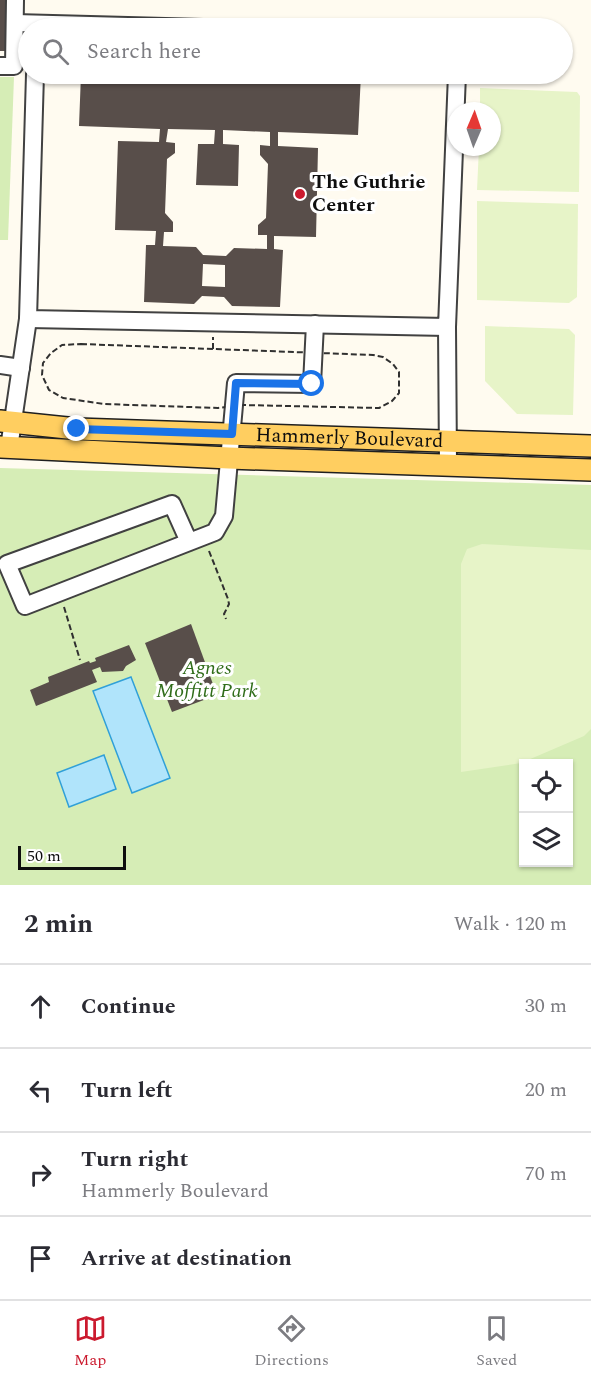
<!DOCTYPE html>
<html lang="en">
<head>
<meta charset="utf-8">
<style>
	body { margin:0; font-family:Spectral,serif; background:#f7f7f7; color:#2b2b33 }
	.controls { position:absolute; right:18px; bottom:18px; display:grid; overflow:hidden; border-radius:0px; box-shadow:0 2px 4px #0004 }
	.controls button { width:54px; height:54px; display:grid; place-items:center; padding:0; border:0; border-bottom:2px solid #e1e1e2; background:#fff; color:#2b2b33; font:30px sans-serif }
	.compass { position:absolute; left:447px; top:102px; width:54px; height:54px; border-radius:50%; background:#fff; box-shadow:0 2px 4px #0004; rotate:2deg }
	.scale { position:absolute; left:18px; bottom:15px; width:108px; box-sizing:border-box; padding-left:6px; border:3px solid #0e0e0e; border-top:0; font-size:16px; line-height:21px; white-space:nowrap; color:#0e0e0e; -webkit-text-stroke:4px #fff; paint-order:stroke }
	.stop { position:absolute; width:18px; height:18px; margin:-14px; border:4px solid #1a73e8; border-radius:50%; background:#fff }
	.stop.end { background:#1a73e8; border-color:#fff; box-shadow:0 2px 6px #0008 }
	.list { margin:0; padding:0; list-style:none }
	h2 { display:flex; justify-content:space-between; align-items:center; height:78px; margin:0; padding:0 24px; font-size:26px }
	h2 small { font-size:20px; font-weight:400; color:#7c7c81 }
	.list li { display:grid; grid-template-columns:39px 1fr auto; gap:18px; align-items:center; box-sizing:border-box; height:84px; padding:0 24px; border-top:2px solid #e1e1e2 }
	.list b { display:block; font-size:22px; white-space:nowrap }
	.list p { margin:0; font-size:20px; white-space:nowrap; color:#7c7c81 }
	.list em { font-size:20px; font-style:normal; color:#7c7c81 }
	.icon { flex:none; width:33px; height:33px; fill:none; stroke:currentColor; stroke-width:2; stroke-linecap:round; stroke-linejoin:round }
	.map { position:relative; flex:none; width:591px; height:885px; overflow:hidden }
	.search { position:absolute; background:#fff; box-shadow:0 2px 4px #0004; left:18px; right:18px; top:18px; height:66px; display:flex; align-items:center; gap:15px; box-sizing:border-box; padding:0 21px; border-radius:33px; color:#7c7c81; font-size:22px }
	.sheet { height:414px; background:#fff }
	nav { display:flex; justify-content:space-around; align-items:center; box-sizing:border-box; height:84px; border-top:2px solid #e1e1e2; background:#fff; font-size:16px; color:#7c7c81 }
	nav a { display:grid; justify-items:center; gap:3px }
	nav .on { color:#cb1a2e }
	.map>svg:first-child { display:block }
</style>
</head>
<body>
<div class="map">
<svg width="591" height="885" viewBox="0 0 591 885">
	<rect width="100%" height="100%" fill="#fffbf0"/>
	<g fill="#d6edb6" fill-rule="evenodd">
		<polygon points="0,77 14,77 8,240 0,240"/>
		<path d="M0,468l591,17v400h-591zM524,764h44v98h-44z"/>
	</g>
	<g fill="#e7f4c8">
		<polygon points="480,88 577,92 580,96 579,192 477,190 479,147 492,147 492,111 480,111"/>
		<polygon points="477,201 578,204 577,297 569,303 477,300"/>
		<polygon points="485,326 569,329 575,335 573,415 517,414 485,381"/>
		<polygon points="482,544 591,550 591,729 584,736 521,763 461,772 461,564 467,549"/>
	</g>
	<g fill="#b0e4fb" stroke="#30a0d8" stroke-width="1.5">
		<polygon points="131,677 170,778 132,793 93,691"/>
		<polygon points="104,755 116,789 69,807 57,773"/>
	</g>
	<g fill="#584e4a" fill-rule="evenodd">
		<polygon points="0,0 9,0 7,51 0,51"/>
		<path d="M81,74h280l-3,61 -80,-3v14l40,2 -2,89 -42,-1v13l9,1 -3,57 -48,-1 -8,-9 -22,-1 -8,8 -50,-2 2,-57h9l1,-14 -41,-1 3,-89 41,1 1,-13 -81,-3zM168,129l47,1 -1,14h-16l-2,41 42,1 1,-41 -16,-1v-14l47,2v14l-10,-1v10l8,9 -2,54 -8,7v10h9v14l-33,-1 -8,8 -23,-1 -7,-8 -33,-1 1,-14h9v-10l-8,-9 2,-54 8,-6v-10l-9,-1zM203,264l22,1v22l-23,-1z"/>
		<polygon points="191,624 217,695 172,712 145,643"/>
		<polygon points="129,645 136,660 126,666 123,671 102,672 100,667 92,670 97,682 36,706 30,690 49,682 48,677 89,661 90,663 96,661 95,658"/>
	</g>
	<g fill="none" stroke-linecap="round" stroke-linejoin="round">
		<defs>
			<g id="minor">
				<polyline points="15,23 203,28"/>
				<polyline points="0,66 14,66 15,0"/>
				<polyline points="35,74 28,319 447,327 457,74"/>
				<polyline points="447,327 448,464"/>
				<polyline points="0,365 21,368"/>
				<polyline points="9,448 28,319"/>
				<polyline points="189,542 172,504 7,564 25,606 215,532 224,516 236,383 312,384 315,324"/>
			</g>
			<g id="major">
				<path id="s1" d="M0,421l77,8 514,17"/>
				<polyline points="0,447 229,458 591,470"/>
			</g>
		</defs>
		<use href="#minor" stroke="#414141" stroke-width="20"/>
		<use href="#major" stroke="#1f1f1f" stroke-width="24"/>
		<g stroke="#303030" stroke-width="2" stroke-dasharray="6 3" stroke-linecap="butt">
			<polygon points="81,344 373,355 383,357 393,364 399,372 399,393 392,401 379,408 243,405 218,408 104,404 63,398 49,390 42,375 43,363 51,353 62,345"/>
			<polyline points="213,349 213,337"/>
			<polyline points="209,551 228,599 229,604 224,614 226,619"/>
			<polyline points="64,607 80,660"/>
		</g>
		<use href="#minor" stroke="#fff" stroke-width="16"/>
		<use href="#major" stroke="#ffce60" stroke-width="21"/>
	</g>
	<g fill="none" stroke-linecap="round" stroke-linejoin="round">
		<polyline stroke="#1a73e8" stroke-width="8" points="77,429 232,434 236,383 312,384"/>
	</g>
	<circle fill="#cb1a2e" stroke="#fff" stroke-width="2" cx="300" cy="194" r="6"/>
	<g text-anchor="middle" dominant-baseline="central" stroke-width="6" stroke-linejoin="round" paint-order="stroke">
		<g font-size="20" font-weight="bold" fill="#0e0e0e" stroke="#fff" text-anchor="start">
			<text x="312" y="182">The Guthrie<tspan x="312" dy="23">Center</tspan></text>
		</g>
		<g font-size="20" fill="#0e0e0e" stroke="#fff">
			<text stroke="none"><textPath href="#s1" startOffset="350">Hammerly Boulevard</textPath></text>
		</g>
		<g font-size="20" font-style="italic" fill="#2f6c19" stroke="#fff">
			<text x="207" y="668">Agnes<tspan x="207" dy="23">Moffitt Park</tspan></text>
		</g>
	</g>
</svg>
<div class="controls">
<button><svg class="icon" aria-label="locate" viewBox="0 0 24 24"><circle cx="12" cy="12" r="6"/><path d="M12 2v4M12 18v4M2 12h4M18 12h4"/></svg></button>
<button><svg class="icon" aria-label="layers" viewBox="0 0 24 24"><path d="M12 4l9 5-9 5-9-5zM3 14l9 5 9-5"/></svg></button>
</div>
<svg class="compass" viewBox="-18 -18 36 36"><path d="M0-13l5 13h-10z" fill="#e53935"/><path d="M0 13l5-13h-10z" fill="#7c7c81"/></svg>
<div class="scale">50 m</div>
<div class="stop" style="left:312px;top:384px"></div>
<div class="stop end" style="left:77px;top:429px"></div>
<div class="search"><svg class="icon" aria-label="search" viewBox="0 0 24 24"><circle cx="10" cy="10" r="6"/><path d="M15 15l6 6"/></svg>Search here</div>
</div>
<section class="sheet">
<h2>2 min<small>Walk · 120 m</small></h2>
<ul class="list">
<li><svg class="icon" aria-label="ahead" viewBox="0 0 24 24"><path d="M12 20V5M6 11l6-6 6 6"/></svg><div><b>Continue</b></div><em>30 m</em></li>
<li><svg class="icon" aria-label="left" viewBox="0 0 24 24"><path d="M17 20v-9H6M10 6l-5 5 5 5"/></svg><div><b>Turn left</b></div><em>20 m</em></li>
<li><svg class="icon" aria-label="right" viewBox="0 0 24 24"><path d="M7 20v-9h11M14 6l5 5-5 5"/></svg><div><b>Turn right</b><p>Hammerly Boulevard</p></div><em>70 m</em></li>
<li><svg class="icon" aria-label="arrive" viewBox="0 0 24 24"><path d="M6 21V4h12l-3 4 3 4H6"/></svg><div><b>Arrive at destination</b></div></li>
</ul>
</section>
<nav>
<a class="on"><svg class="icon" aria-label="map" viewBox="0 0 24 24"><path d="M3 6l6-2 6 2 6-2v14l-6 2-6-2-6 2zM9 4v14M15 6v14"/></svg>Map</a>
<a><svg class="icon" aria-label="directions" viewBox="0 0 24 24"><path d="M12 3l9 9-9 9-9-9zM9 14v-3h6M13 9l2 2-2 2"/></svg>Directions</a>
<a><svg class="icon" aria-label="saved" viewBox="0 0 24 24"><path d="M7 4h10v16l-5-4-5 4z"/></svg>Saved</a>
</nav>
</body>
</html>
